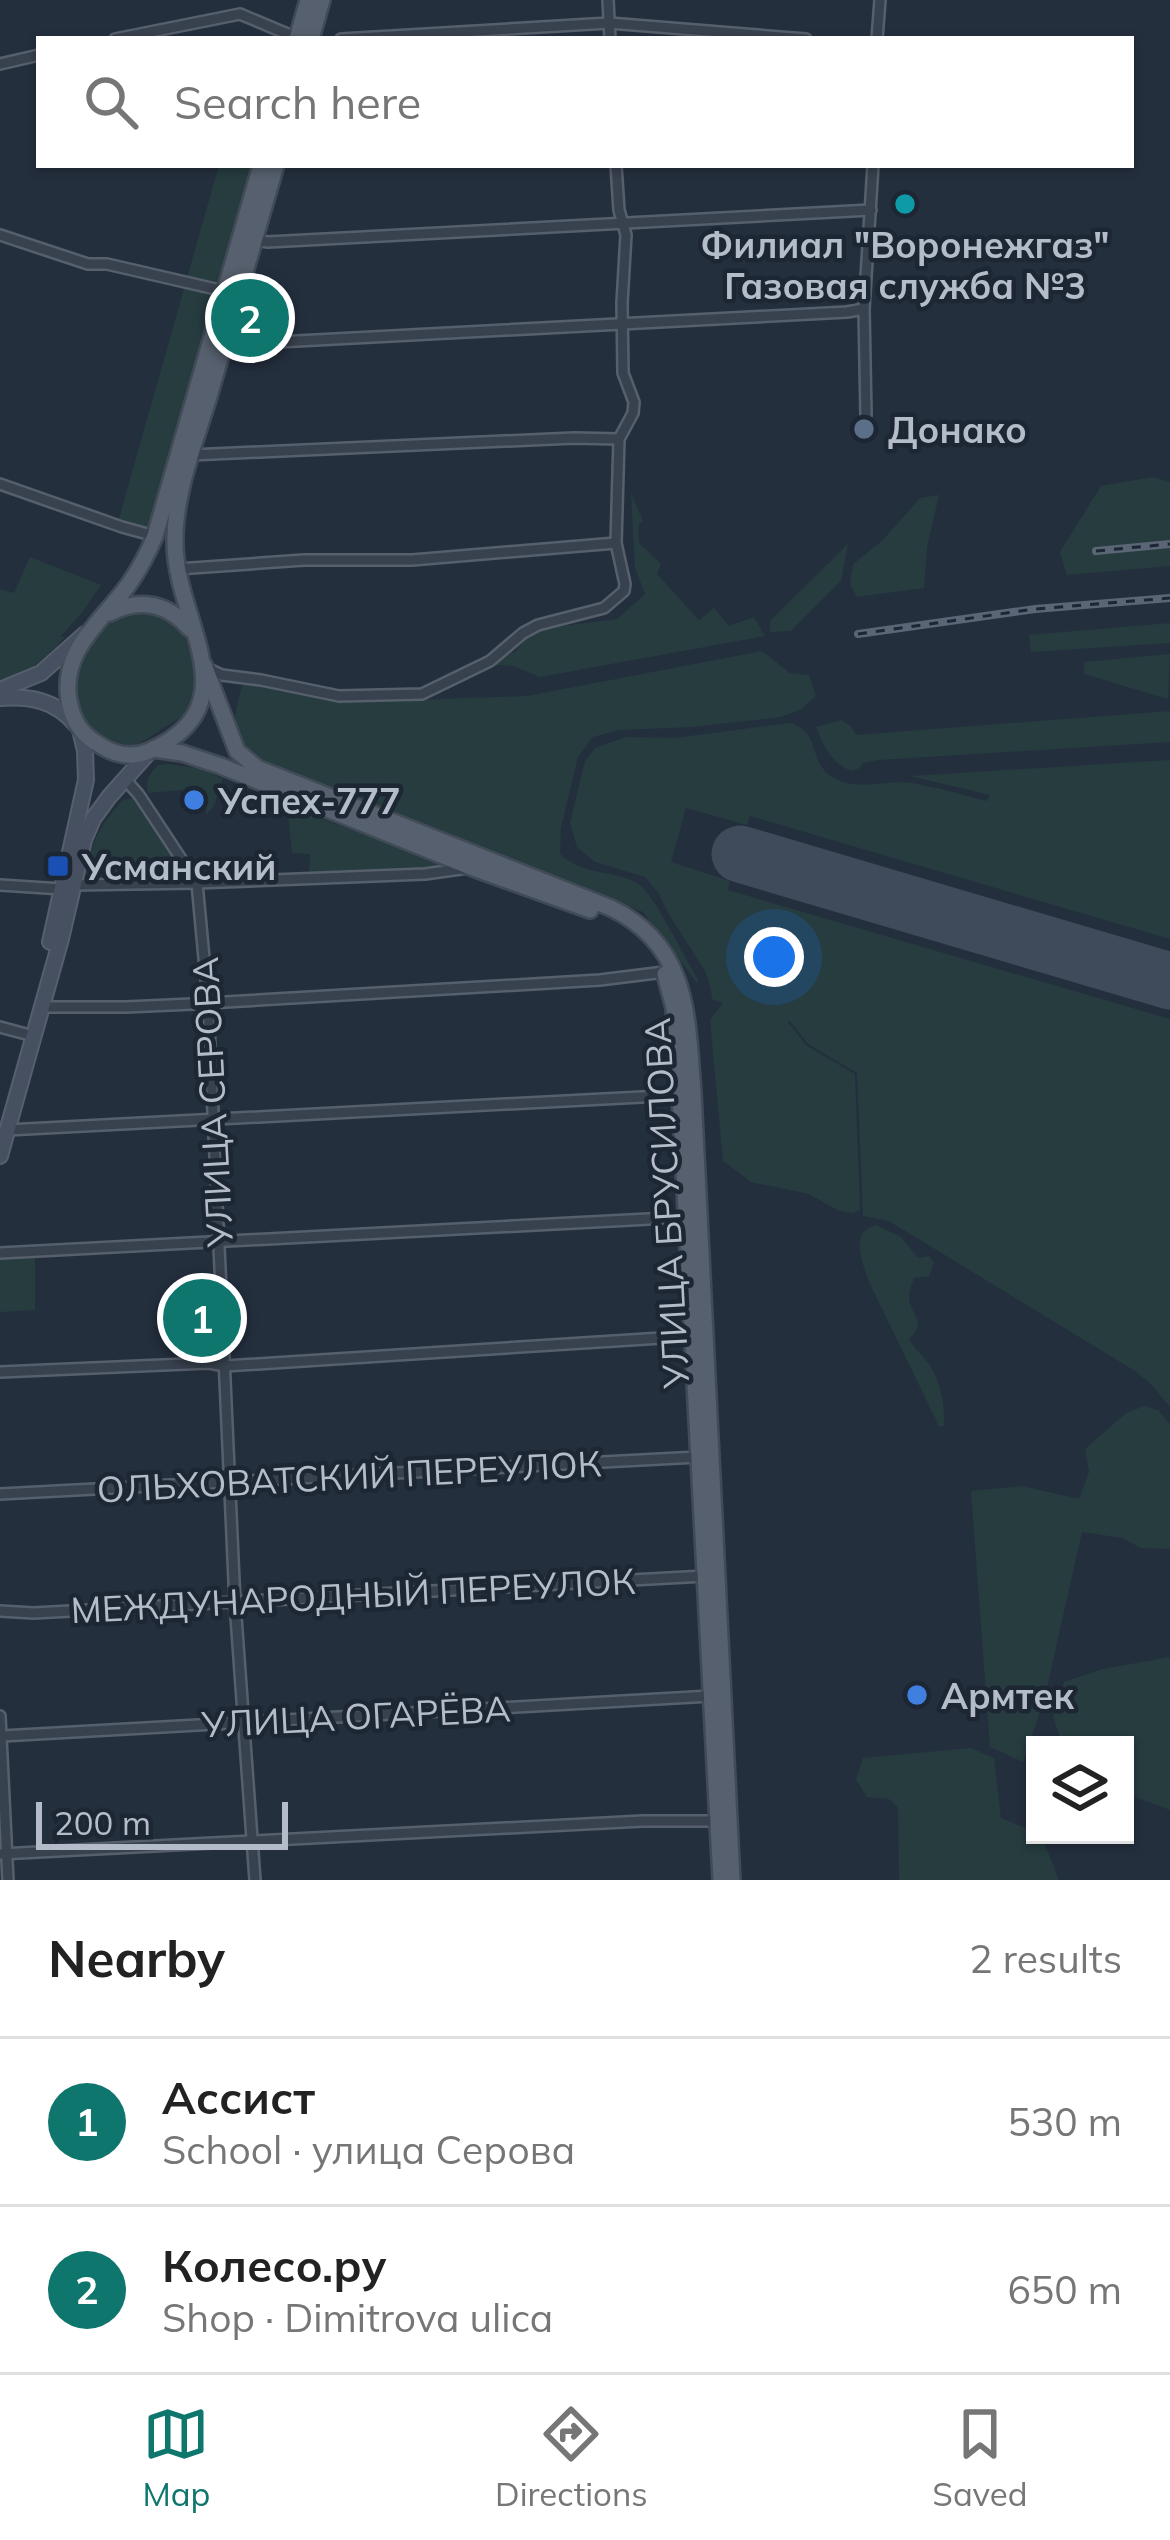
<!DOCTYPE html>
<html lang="en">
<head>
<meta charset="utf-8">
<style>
	body { margin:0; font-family:Mulish,sans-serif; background:#f6f6f6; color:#222 }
	.controls { position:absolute; right:36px; bottom:36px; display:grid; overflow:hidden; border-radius:0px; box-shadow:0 3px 9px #0004 }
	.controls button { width:108px; height:108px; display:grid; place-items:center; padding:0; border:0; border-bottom:3px solid #e0e0e0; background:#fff; color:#222; font:60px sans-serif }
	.scale { position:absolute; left:36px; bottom:30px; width:252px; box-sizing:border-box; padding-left:12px; border:6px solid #b4bcc9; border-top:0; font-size:33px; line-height:42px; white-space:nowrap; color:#b4bcc9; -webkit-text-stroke:9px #1d2633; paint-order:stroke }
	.you { position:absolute; left:774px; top:957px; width:42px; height:42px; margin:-30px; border:9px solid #fff; border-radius:50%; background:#1a73e8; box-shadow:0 0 0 18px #1a73e833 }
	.badge { display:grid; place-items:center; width:78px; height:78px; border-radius:50%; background:#0f766e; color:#fff; font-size:39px; font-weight:700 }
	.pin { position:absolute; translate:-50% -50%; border:6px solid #fff; box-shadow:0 3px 12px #0006 }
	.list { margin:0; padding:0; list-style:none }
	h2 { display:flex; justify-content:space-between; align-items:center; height:156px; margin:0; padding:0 48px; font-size:51px }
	h2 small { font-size:39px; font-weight:400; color:#767676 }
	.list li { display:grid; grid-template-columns:78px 1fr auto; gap:36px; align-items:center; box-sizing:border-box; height:168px; padding:0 48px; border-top:3px solid #e0e0e0 }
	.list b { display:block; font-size:45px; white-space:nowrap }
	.list p { margin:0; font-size:39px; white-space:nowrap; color:#767676 }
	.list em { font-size:39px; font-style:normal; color:#767676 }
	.icon { flex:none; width:66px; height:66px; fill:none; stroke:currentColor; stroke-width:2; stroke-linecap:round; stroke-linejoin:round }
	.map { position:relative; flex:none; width:1170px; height:1880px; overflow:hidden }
	.search { position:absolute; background:#fff; box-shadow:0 3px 9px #0004; left:36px; right:36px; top:36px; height:132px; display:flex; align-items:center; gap:30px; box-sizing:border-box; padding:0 42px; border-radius:0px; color:#767676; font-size:45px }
	.sheet { height:492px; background:#fff }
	nav { display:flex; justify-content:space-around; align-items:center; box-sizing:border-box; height:168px; border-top:3px solid #e0e0e0; background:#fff; font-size:33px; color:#767676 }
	nav a { display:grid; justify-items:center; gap:6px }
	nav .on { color:#0f766e }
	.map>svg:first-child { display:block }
</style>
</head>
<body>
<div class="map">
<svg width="1170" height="1880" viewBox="0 0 1170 1880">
	<rect width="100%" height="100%" fill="#242f3e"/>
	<g fill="#263c3f">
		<polygon points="219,165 252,165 148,531 118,522"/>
		<polygon points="1153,477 1170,482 1170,566 1067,575 1060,552 1101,486"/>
		<polygon points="631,493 643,521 638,525 639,543 661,564 657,574 699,620 714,608 729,626 754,617 765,636 540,677 513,666 494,665 499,657 515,652 527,637 539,629 617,619 645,594 635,568"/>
		<polygon points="939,495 927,547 924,588 857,597 850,584 853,564 882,541 920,498"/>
		<polygon points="848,544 841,581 791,631 770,632 770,621"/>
		<path d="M30,557l71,28 -20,29 -21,23h5c-23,24 -33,34 -65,47v-95l14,4z"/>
		<path d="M146,613c12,2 24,6 33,15 10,11 22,59 16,72 -7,15 -21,22 -35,30 -10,7 -22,16 -34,16 -75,1 -59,-136 20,-133z"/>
		<polygon points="1170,623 1170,643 1031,652 1029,635"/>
		<path d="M762,651l28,22 19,2 7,21 -15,13 -20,8 -89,10 -73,3 -26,7 -15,20 -17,71 -1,26c28,25 57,14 81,32 14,11 44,72 56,92l1,6 -55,-72 -385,-151c-29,-27 -26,-41 -15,-78l76,16 35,3 173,-6z"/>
		<polygon points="1170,654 1168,699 1084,674 1084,662"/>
		<path d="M1170,711v31l-292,18 -15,3 -3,5 -8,3c-20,-6 -29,-26 -36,-44l25,-7 10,6 5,9z"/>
		<path d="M790,723c30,9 19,35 38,51 25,20 57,5 84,9 25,4 50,12 75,18l3,-6 -80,-19 260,-16v179l-420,-123 -3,9 -61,-17 -15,54 59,19 -2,9 442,129v388l-20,-24 -15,-12 -246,-150 -26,-5 -6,-143 -49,-29 -18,-23h-3l20,25 48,28 5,136 -8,3 -13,-2 -30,-17 -58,-12 -28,-21 -13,-141 13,-17 -11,-4 -2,-14 -5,-14 -37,-58 -9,-19 -14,-17 -50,-15 -18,-15 -7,-24 15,-62 10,-13 31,-11 48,1z"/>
		<path d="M169,764l32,5 22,10 -9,26 -8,10 1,-16 -8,-2 -6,-8 -45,4c-3,-13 1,-19 10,-28z"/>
		<path d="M135,798l48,75 -2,4 -97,-2c8,-34 15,-49 39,-75z"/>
		<polygon points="287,806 454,867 453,874 339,872 309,876 310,854 292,853"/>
		<path d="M876,1225l25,12 17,21 11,-2 5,6 -5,14 -15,2c-2,6 -5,13 -5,19 0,18 20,23 0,42 6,10 13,16 20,25 12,18 16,41 15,62h-5l-69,-142c-7,-20 -22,-52 6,-59z"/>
		<polygon points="35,1254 35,1310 0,1312 0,1257"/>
		<polygon points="1144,1406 1158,1410 1170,1424 1170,1549 1141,1548 1122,1538 1082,1532 1044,1700 1023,1762 990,1747 971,1491 1022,1486 1079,1499 1089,1472 1085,1449 1126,1413"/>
		<polygon points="1170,1657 1170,1810 1125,1793 1125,1745 1059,1745 1059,1734 1053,1717 1064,1682 1103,1669"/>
		<polygon points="971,1748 994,1758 1001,1818 1035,1832 1035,1835 1041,1835 1059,1880 899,1880 898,1808 889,1799 867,1797 856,1779 863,1758"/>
	</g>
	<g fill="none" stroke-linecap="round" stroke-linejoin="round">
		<polyline stroke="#3f4a5a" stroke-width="57" points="740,854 1170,981"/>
		<defs>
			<g id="street">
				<polyline points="608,0 610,39"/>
				<polyline points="115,39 240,14 297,38"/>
				<polyline points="341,39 609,23 806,39"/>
				<polyline points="877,39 880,0"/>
				<polyline points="0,64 39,55"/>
				<polyline points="0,235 88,264 107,264 224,291"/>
				<polyline points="254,240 268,242 871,210"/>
				<polyline points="227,336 259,343 847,312 864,309"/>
				<polyline points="866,415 864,309 873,165"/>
				<polyline points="191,455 574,438 619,439"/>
				<polyline points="0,484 122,527 155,536"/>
				<polyline points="178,569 304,560 412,560 616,543"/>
				<polyline points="209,669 222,675 261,680 339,696 422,694 490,661 523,633 538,625 604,608 624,591 625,584 616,543 619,439 633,413 634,402 623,373 622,303 626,235 619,210 616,165"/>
				<polyline points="124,778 139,795 197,883 208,1001 235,1603 255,1880"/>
				<polyline points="0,885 62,889"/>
				<polyline points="72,885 197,883 425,874 468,868"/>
				<polyline points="42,1007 126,1007 192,1004 600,980 664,972"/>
				<polyline points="0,1027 26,1034"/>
				<polyline points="7,1130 680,1095"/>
				<polyline points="0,1253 687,1217"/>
				<polyline points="0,1372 209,1363 225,1366 693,1336"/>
				<polyline points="0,1494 698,1457"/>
				<polyline points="0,1611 34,1613 705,1576"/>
				<polyline points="0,1716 8,1880"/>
				<polyline points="2,1736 711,1696"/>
				<polyline points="0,1854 643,1821 718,1821"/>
			</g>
			<g id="secondary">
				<polyline points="0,690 41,673 85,634"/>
				<path d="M0,698c30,-2 56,2 76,27"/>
				<polyline points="50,942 86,780 85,751 80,730"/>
				<polyline points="0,1156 61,939 84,840 93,819 109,797 150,751"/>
			</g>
			<g id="primary">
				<polyline points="297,39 308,0"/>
				<polyline points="311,39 322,0"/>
				<path d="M261,165l-106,371c-7,17 -15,32 -26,48 -26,36 -69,67 -60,116 4,21 11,33 29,44 15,10 33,15 51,7 105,-46 26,-130 26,-208 -1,-51 21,-102 35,-150 22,-76 44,-152 66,-228"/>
				<path d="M110,613c30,-16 59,-9 80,16"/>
				<path d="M204,665l33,86 20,17 354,140c79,38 76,110 82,185l39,787"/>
				<polyline points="153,749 182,753 221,766 473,868 590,910"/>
				<polyline points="665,974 674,1008 680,1095 721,1880"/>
			</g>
		</defs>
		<use href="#street" stroke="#565f6c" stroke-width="14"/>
		<use href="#secondary" stroke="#565f6c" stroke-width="18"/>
		<use href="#primary" stroke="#414a57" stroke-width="20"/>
		<use href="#street" stroke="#38414e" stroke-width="9"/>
		<use href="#secondary" stroke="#465061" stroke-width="14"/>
		<use href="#primary" stroke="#56606e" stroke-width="15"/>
		<defs>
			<g id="rail">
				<polyline points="1096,551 1170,544"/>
				<polyline points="858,634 1035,609 1170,598"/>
			</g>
		</defs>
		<use href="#rail" stroke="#5a6575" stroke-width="8"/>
		<use href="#rail" stroke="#1d2633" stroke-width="3" stroke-dasharray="9" stroke-linecap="butt"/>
	</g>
	<circle fill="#0f9aa8" stroke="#1d2633" stroke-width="4.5" cx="905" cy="204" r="12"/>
	<circle fill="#5c6f8a" stroke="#1d2633" stroke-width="4.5" cx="864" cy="429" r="12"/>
	<g fill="#3f7fe0" stroke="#1d2633" stroke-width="4.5">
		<circle cx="194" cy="800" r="12"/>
		<circle cx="917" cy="1695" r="12"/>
	</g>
	<rect fill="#1a4fb4" stroke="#1d2633" stroke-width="4.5" x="46" y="854" width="24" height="24" rx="6"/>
	<g text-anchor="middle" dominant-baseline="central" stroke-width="9" stroke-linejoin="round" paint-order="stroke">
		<g font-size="36" font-weight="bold" fill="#b4bcc9" stroke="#1d2633" text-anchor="start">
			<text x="905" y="244" text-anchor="middle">Филиал "Воронежгаз"<tspan x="905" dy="41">Газовая служба №3</tspan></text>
			<text x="888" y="429">Донако</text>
			<text x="218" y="800">Успех-777</text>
			<text x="82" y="866">Усманский</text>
			<text x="941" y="1695">Армтек</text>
		</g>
		<g font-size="36" fill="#b4bcc9" stroke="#1d2633">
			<text transform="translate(212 1102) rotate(-93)">УЛИЦА СЕРОВА</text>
			<text transform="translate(666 1203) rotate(-93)">УЛИЦА БРУСИЛОВА</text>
			<text transform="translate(349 1476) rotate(-3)">ОЛЬХОВАТСКИЙ ПЕРЕУЛОК</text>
			<text transform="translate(353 1595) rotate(-3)">МЕЖДУНАРОДНЫЙ ПЕРЕУЛОК</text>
			<text transform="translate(356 1716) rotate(-3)">УЛИЦА ОГАРЁВА</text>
		</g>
	</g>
</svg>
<div class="controls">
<button><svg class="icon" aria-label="layers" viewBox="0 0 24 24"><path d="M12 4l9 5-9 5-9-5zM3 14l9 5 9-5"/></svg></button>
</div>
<div class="scale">200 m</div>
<div class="you"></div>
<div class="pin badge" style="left:202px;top:1318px">1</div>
<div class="pin badge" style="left:250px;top:318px">2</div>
<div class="search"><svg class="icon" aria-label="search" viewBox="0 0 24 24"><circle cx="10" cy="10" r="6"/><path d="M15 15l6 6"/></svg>Search here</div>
</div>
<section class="sheet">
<h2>Nearby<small>2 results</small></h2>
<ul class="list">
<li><span class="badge">1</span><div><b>Ассист</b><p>School · улица Серова</p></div><em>530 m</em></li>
<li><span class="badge">2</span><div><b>Колесо.ру</b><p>Shop · Dimitrova ulica</p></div><em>650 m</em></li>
</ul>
</section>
<nav>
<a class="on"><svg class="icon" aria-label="map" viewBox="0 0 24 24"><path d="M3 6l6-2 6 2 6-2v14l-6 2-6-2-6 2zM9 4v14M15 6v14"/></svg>Map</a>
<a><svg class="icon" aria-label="directions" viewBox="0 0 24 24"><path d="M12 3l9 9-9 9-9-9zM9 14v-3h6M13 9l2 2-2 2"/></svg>Directions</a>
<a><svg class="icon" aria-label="saved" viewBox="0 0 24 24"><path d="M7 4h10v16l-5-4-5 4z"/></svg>Saved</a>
</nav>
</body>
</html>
